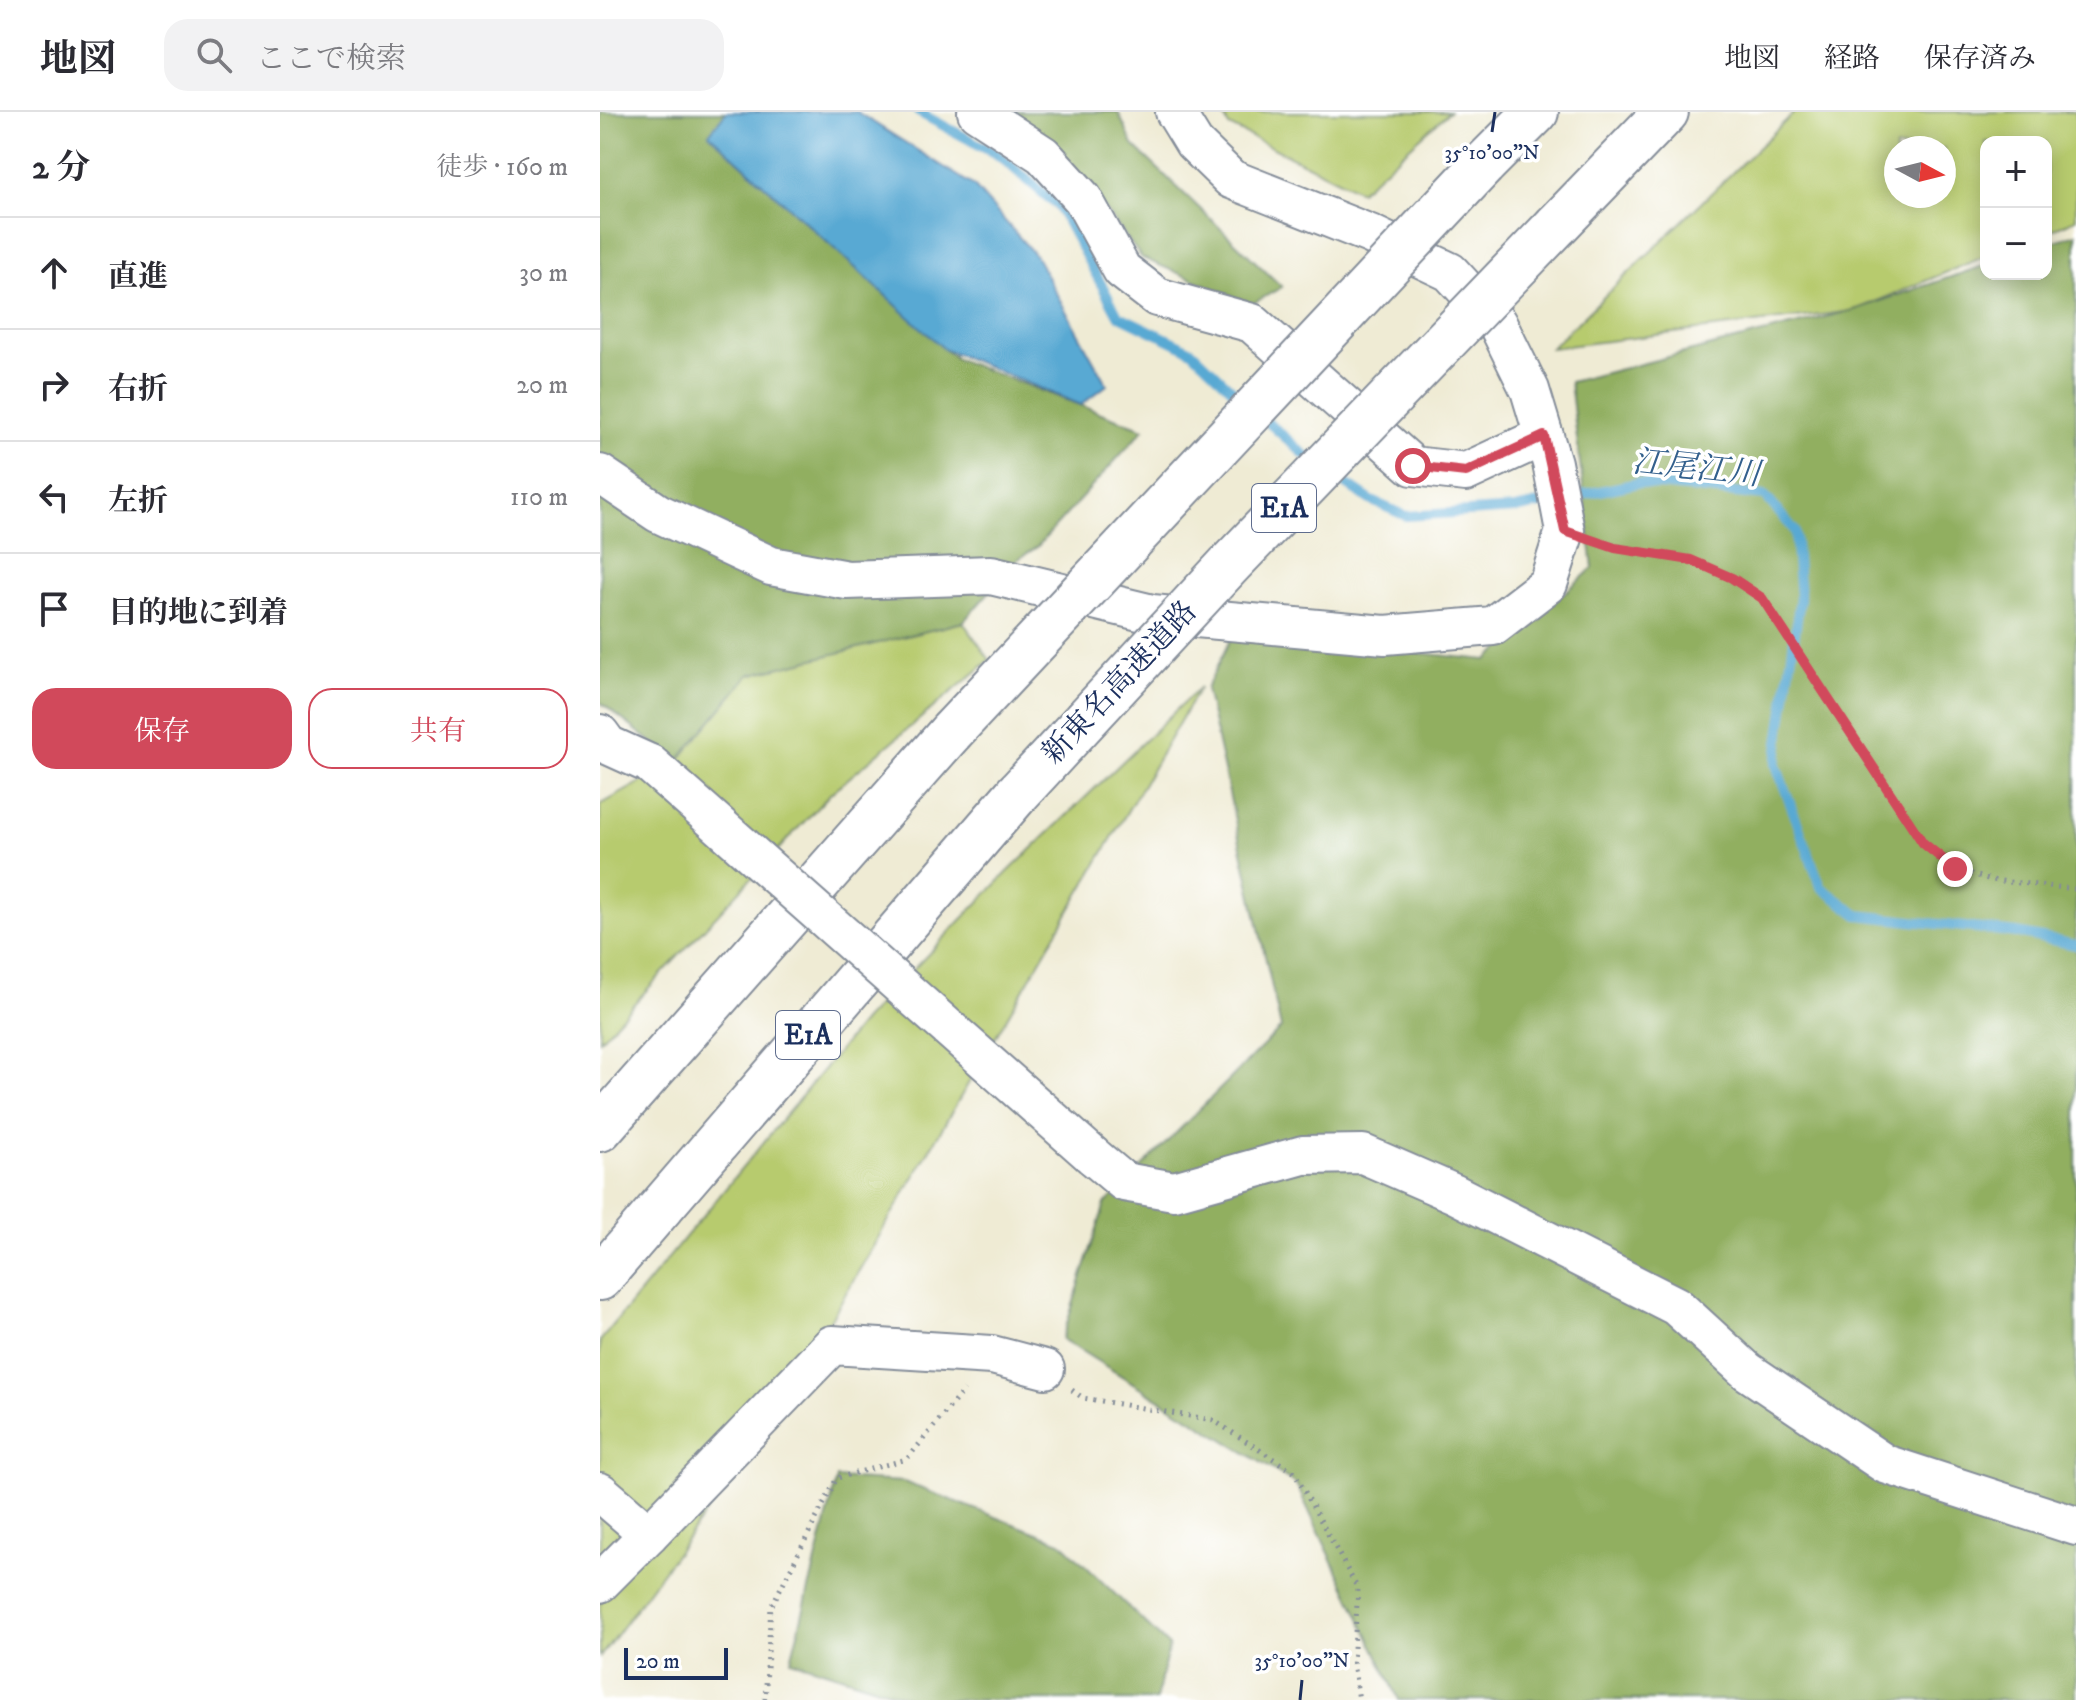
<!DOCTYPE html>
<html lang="ja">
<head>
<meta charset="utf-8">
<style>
	body { margin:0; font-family:"IM FELL DW Pica","Noto Serif JP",serif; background:#f2f2f3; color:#2b2b33 }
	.controls { position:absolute; right:24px; top:24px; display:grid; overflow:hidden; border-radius:16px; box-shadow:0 4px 20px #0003 }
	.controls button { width:72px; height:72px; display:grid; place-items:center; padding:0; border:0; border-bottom:2px solid #e1e1e2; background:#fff; color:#2b2b33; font:40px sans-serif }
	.compass { position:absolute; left:1284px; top:24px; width:72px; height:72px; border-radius:50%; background:#fff; box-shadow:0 4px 20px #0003; rotate:97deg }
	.scale { position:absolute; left:24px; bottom:20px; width:104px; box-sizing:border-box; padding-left:8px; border:4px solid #1b2f5e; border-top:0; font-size:22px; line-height:28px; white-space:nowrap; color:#1b2f5e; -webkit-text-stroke:6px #fff; paint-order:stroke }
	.stop { position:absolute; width:24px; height:24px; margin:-18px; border:6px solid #d1495b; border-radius:50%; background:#fff }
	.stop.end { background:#d1495b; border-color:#fff; box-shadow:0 2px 8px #0008 }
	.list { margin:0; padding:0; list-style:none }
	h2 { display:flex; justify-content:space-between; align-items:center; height:104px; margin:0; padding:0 32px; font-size:34px }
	h2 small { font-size:26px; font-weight:400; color:#7c7c81 }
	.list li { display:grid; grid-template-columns:52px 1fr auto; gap:24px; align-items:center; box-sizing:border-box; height:112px; padding:0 32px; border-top:2px solid #e1e1e2 }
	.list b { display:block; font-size:30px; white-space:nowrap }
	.list em { font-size:26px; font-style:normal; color:#7c7c81 }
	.actions { display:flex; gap:16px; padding:24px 32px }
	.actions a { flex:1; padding:18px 0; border:2px solid #d1495b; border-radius:24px; text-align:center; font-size:28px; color:#d1495b }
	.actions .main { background:#d1495b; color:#fff }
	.icon { flex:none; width:44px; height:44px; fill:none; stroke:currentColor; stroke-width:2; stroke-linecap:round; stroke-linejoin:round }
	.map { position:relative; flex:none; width:1476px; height:1588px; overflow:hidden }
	header { display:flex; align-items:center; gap:48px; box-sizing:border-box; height:112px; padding:0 40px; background:#fff; border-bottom:2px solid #e1e1e2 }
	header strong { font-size:38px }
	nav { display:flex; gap:44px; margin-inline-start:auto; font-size:28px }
	.search { width:560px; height:72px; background:#f2f2f3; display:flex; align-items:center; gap:20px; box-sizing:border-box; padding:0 28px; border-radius:24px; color:#7c7c81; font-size:30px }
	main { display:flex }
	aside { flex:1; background:#fff }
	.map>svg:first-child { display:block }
</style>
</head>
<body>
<header>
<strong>地図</strong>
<div class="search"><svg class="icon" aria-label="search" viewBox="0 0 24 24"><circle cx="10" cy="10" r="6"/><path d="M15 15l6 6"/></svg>ここで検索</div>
<nav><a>地図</a><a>経路</a><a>保存済み</a></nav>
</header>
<main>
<aside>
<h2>2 分<small>徒歩 · 160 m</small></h2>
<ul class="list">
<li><svg class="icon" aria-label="ahead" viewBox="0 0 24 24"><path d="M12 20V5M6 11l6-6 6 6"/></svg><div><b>直進</b></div><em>30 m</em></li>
<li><svg class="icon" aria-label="right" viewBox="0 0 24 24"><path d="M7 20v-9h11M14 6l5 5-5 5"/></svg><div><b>右折</b></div><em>20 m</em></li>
<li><svg class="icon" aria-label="left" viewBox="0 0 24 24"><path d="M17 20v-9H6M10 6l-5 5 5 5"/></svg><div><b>左折</b></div><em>110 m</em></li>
<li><svg class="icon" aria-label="arrive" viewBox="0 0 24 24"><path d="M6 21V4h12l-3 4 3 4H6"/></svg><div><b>目的地に到着</b></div></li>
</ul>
<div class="actions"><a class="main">保存</a><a>共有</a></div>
</aside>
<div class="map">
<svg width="1476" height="1588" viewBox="0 0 1476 1588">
	<rect width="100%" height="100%" fill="#fff"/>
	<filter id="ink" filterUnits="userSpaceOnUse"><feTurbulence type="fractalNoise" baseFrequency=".0125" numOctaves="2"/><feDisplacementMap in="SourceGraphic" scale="16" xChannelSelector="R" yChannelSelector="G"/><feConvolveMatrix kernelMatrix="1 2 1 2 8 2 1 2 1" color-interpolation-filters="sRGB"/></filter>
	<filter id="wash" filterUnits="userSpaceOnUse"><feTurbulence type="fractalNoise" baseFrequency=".006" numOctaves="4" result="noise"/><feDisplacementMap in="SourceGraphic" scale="32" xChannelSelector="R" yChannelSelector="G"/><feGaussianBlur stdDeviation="1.8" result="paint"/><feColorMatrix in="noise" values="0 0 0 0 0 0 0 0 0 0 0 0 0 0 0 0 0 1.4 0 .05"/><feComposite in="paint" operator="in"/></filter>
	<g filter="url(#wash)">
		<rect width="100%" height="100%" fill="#efebd4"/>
		<g fill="#b7cb6e" stroke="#697d66" stroke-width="2" fill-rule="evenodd">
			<polygon points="621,0 849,0 760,79 629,14"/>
			<path d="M1195,0h281v107l-30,13v-90h-60v114l-133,55 -302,37zM1296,36h48v48h-48z"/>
			<polygon points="363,510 390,548 231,681 0,928 0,693 77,650 137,560"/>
			<polygon points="600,575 163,1323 0,1545 0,1229 265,907 407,761"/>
		</g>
		<g fill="#91af61" stroke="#566f60" stroke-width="2">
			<polygon points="0,0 127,0 110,23 356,247 544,317 437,435 417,448 363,510 149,563 77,650 0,590"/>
			<polygon points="404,0 518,0 533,33 682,175 652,192 542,146 459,37"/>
			<polygon points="1476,122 1476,1588 799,1588 696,1372 462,1227 505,1092 681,916 606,577 633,522 887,548 993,456 970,270 1257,197 1386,153 1386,162 1446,162 1446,132"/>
			<polygon points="237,1366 304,1370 461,1430 569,1534 556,1588 316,1588 191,1548"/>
		</g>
		<polygon fill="#58a9d3" stroke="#3a6c98" stroke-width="2" points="126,0 257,0 374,74 435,143 507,273 481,293 344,237 109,22"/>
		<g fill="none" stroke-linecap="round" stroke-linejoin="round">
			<g stroke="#58a9d3" stroke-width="10">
				<polyline points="318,0 398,43 459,95 518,203 592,239 647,292"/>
				<polyline points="662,305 713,350"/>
				<polyline points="730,361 770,388 806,404 915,397 1038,371 1165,384 1195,419 1200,486 1176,653 1221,775 1258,803 1417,821 1476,833"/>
			</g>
		</g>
	</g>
	<g filter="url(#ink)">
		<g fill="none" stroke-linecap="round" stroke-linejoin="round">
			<defs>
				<g id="minor">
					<polyline points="377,0 443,43 483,87 522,158 557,185 652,211 813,354 866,360 944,324"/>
					<polyline points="0,362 58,401 171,454 247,468 391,463 552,502 785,523 893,514 948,472 965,419 952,351 930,278 897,211 850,160 770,122 631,67 594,31 575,0"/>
					<polyline points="0,622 8,633 50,652"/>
					<polyline points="493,1044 524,1070 574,1079 703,1043 763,1042 855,1082 1076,1194 1147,1259 1285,1352 1476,1414"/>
					<polyline points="0,1380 49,1422 0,1471"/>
					<polyline points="49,1422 232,1233 392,1243 445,1257"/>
				</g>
				<g id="highway">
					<polyline points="883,53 936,0"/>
					<polyline points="956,114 1066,0"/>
					<polyline points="0,1017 351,620"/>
					<polyline points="0,1166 417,682"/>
				</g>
			</defs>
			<use href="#minor" stroke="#858d99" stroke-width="42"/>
			<use href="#highway" stroke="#858d99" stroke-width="48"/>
			<g stroke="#858d99" stroke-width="5" stroke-dasharray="2 6" stroke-linecap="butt">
				<polyline points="996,430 1091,448 1132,466 1162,486 1323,731 1355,757 1391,768 1476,777"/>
				<polyline points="472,1278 483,1286 613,1308 694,1360 758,1477 753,1551 759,1588"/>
				<polyline points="165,1588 171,1495 237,1366 307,1347 364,1278"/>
			</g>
			<use href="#minor" stroke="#fff" stroke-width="38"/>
			<use href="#highway" stroke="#fff" stroke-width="44"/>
			<defs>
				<polyline id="minor-bridge" points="50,652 493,1044"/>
				<g id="highway-bridge">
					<polyline points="351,620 883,53"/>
					<polyline points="417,682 628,454 956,114"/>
				</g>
			</defs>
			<use href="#minor-bridge" stroke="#858d99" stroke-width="42" stroke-linecap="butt"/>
			<use href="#highway-bridge" stroke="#858d99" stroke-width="48" stroke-linecap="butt"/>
			<use href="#minor-bridge" stroke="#fff" stroke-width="38"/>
			<use href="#highway-bridge" stroke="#fff" stroke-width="44"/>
		</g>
	</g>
	<g fill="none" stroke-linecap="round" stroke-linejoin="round" filter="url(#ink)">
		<polyline stroke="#d1495b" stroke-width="10" points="813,354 866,360 944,324 965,419 1015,436 1091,448 1132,466 1162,486 1323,731 1355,757"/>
	</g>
	<path fill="none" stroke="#1b2f5e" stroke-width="3" d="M892,20l3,-20M700,1588l2,-20"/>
	<g text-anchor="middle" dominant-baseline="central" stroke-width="7" stroke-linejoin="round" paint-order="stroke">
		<g fill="#fff" stroke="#5f6d8e" stroke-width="2">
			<rect x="652" y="372" width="64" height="48" rx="6"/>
			<rect x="176" y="899" width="64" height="48" rx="6"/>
		</g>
		<g font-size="28" font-weight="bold" fill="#1b2f5e">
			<text x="684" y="396">E1A</text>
			<text x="208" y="923">E1A</text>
		</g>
		<g font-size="30" fill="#1b2f5e" stroke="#fff">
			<text transform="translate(520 571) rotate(-47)">新東名高速道路</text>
		</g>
		<g font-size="32" font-style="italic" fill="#33608d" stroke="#fff">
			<text transform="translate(1096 357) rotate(6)">江尾江川</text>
		</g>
	</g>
	<g font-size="20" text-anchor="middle" fill="#1b2f5e" stroke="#fff" stroke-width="7" stroke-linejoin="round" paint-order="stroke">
		<text x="892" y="47">35°10'00"N</text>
		<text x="702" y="1555">35°10'00"N</text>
	</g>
</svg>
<div class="controls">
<button>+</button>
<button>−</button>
</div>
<svg class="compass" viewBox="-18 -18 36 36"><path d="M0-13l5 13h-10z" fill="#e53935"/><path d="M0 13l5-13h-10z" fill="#7c7c81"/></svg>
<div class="scale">20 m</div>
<div class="stop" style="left:813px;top:354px"></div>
<div class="stop end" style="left:1355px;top:757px"></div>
</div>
</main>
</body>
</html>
